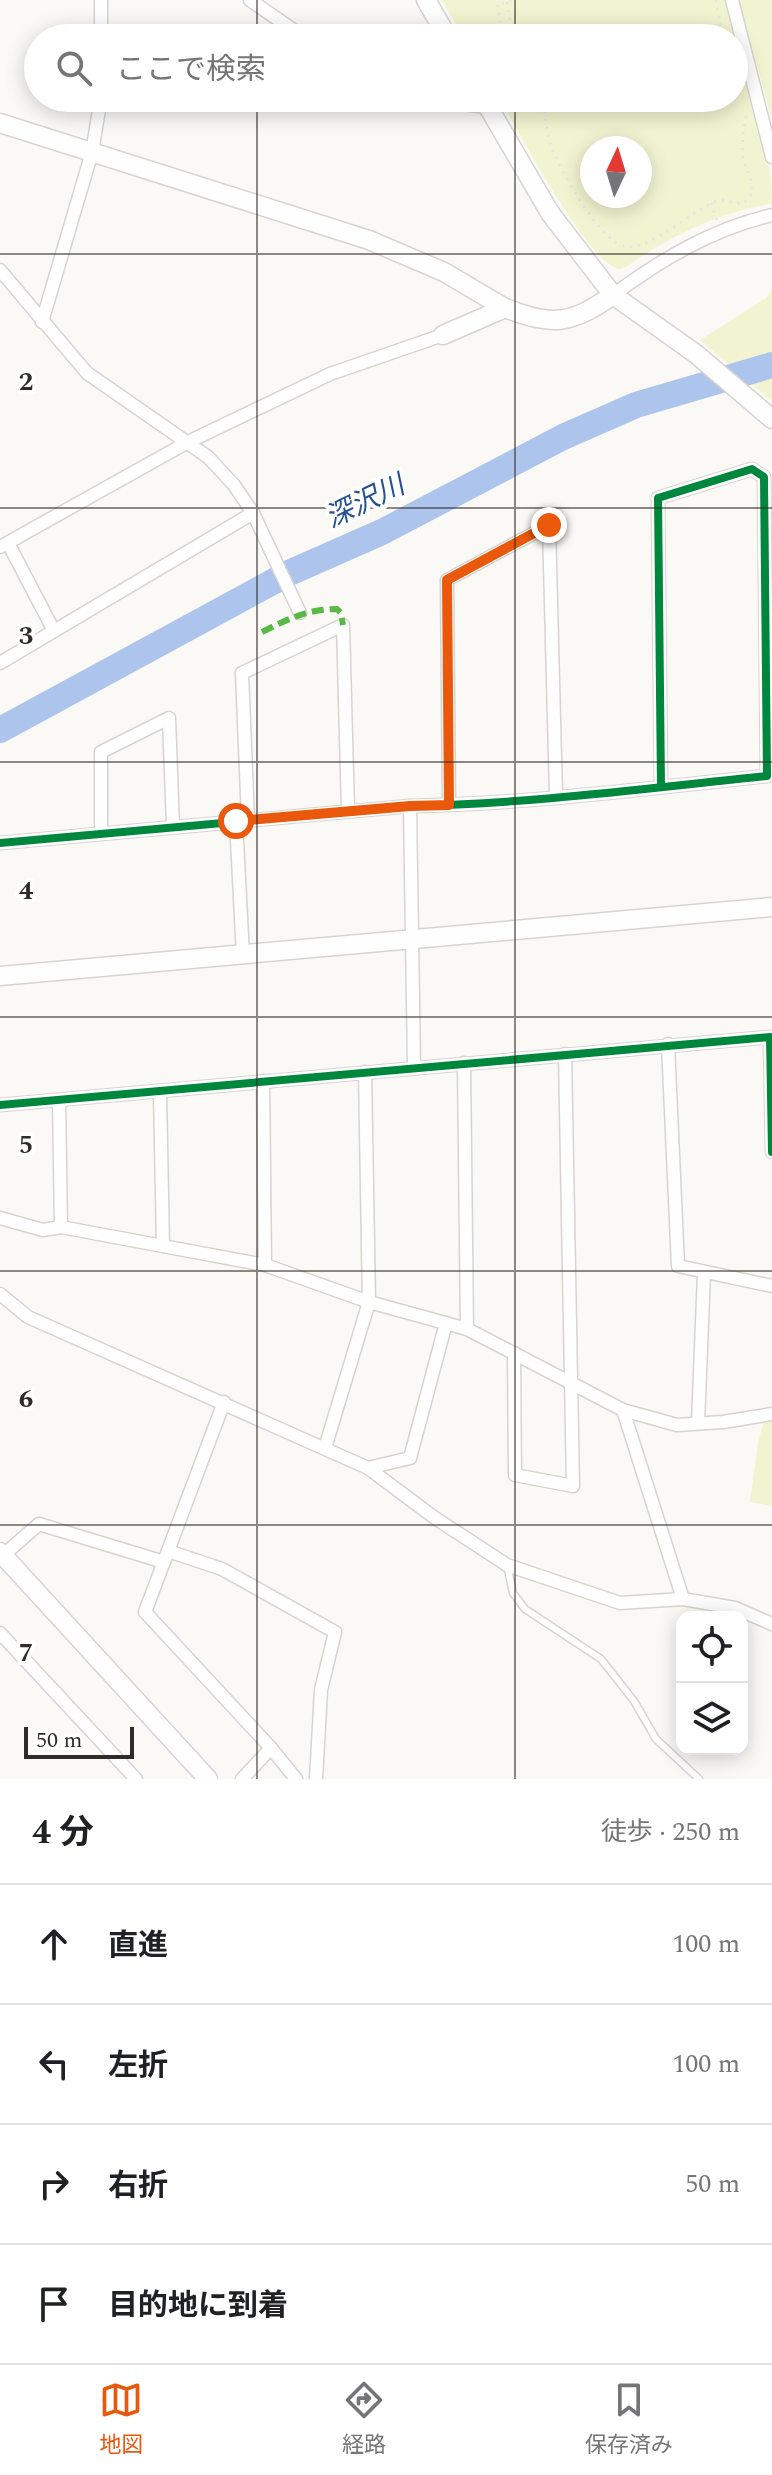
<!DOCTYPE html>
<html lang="ja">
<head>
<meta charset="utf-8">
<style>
	body { margin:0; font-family:Spectral,"Noto Sans JP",serif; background:#f6f6f6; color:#202124 }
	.controls { position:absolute; right:24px; bottom:24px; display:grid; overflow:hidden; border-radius:16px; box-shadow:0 4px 20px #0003 }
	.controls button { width:72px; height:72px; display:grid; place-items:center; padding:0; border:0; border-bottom:2px solid #e0e0e0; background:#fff; color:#202124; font:40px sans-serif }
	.compass { position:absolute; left:580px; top:136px; width:72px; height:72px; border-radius:50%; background:#fff; box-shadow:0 4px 20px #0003; rotate:4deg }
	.scale { position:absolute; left:24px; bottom:20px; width:110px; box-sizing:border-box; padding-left:8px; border:4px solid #2f2b26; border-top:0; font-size:22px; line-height:28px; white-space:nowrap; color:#2f2b26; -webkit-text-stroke:6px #fff; paint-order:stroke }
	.stop { position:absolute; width:24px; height:24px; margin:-18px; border:6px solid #ea580c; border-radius:50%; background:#fff }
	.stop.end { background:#ea580c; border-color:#fff; box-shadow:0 2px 8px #0008 }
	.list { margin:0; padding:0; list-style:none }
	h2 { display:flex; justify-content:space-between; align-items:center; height:104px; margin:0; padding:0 32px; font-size:34px }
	h2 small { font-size:26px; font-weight:400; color:#757577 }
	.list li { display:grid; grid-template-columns:52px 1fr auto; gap:24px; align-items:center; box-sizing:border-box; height:120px; padding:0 32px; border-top:2px solid #e0e0e0 }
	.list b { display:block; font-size:30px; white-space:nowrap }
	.list em { font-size:26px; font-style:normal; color:#757577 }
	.icon { flex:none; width:44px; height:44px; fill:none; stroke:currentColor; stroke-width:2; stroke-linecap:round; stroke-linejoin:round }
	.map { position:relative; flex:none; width:772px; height:1779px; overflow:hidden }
	.search { position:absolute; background:#fff; box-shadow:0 4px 20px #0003; left:24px; right:24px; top:24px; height:88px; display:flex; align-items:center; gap:20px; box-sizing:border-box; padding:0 28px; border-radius:44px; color:#757577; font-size:30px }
	.sheet { height:584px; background:#fff }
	nav { display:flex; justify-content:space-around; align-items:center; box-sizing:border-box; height:112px; border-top:2px solid #e0e0e0; background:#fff; font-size:22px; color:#757577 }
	nav a { display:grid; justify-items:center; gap:4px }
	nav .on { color:#ea580c }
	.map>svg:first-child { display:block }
</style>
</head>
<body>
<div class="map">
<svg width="772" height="1779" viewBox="0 0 772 1779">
	<rect width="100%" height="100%" fill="#fbf9f6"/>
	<g fill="#f2f4d1" fill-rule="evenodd">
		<path d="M442,0h285c16,60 45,144 45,204 -53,8 -103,33 -146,63 -7,2 -6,3 -12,0 -31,-14 -95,-135 -115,-169h235v-60h-271zM592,148h48v48h-48z"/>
		<polygon points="738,0 772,0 772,119"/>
		<polygon points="772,290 772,401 700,340 766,298"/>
		<polygon points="772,1420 772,1506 750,1502 758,1442 764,1421"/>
	</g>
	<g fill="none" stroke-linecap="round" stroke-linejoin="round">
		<polyline stroke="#adc5ec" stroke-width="26" points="0,730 289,573 382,532 563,437 636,405 772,365"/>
		<defs>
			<polyline id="lane" points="507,1565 513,1593 525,1609 601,1659 634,1701 656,1739 699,1779"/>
			<g id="street">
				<polyline points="250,0 305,38"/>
				<polyline points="732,0 772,157"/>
				<polyline points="101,38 101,0"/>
				<polyline points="409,98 488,107"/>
				<polyline points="0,270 87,373 208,457 234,485 253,513 300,613"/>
				<path d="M613,295c49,-36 99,-66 159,-80"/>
				<polyline points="42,322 92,152 101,98"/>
				<polyline points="8,543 54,631"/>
				<polyline points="0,547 188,442 330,374 443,335"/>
				<polyline points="0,663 253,513"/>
				<polyline points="449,805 447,580 549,525 556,796"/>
				<polyline points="410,806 414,1066"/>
				<polyline points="248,820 242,673 343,625 348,811"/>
				<polyline points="236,821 243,956"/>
				<polyline points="101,833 101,752 169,718 173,827"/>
				<path d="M0,843l410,-37c118,-2 239,-18 357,-30l-3,-299 -12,-8 -94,29 3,289"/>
				<polyline points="668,1044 678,1266 772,1286"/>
				<polyline points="464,1063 467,1329"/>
				<polyline points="263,1081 265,1265"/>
				<polyline points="160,1092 163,1246"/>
				<polyline points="59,1100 61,1227"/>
				<polyline points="0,1105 770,1037 772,1152"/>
				<polyline points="0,1218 43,1230 61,1227 265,1265 369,1302 467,1329 623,1410 677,1425 723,1422 772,1414"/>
				<polyline points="0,1294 28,1317 368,1468 435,1518 507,1565 620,1603 683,1599 735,1608 772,1624"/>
				<polyline points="514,1353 515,1475 573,1486 565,1054"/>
				<polyline points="224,1402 145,1612 271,1748 242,1779"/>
				<polyline points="623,1410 683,1599"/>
				<polyline points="698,1423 704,1273"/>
				<polyline points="325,1448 369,1302 365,1072"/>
				<polyline points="368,1468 410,1458 446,1323"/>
				<polyline points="168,1551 222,1569 335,1632 321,1690 316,1779"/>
				<polyline points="0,1558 39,1524 164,1562"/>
				<polyline points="0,1633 136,1779"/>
				<polyline points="271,1748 296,1779"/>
			</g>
			<g id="secondary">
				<polyline points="426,0 448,38"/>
				<polyline points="483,98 550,213 613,295 696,354 772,419"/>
				<polyline points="0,123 369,240 444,272 505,308"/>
				<path d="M443,335l62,-27c49,19 66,16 108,-13"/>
				<polyline points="0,976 772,907"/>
				<polyline points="0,1552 208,1779"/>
			</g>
		</defs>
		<use href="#lane" stroke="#d7d4d0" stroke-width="9"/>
		<use href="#street" stroke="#d7d4d0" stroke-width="15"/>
		<use href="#secondary" stroke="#d7d4d0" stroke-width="21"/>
		<g stroke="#e6e5e3" stroke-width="3" stroke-dasharray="2 6" stroke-linecap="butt">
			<polyline points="716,0 723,38"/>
			<polyline points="507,2 513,38"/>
			<path d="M495,38c6,-13 6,-21 2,-34l19,-4"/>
			<polyline points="524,98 525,106 572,98"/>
			<path d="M544,103c2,14 2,30 7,43 10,25 50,100 78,101 21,1 61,-33 82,-44l10,-3 21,4c6,-4 10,-8 10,-15 1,-11 -7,-21 -9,-31 -2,-16 1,-31 4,-46"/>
			<polyline points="711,203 717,221"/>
		</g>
		<use href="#lane" stroke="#fefefe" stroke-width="6"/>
		<use href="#street" stroke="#fefefe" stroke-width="12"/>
		<use href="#secondary" stroke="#fefefe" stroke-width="18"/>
		<path stroke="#58b947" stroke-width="6" stroke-dasharray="12 6" stroke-linecap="butt" d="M262,632c26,-13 46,-23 75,-23l4,4 2,12"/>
		<defs>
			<g id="cycleway">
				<path d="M0,843l410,-37c118,-2 239,-18 357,-30l-3,-299 -12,-8 -94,29 3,289"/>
				<polyline points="0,1105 770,1037 772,1152"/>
			</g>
		</defs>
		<use href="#cycleway" stroke="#fff" stroke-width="13"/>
		<use href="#cycleway" stroke="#00873e" stroke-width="8"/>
	</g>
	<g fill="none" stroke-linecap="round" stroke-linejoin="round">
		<polyline stroke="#ea580c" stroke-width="10" points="236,821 410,806 449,805 447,580 549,525"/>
	</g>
	<path fill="none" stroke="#2f2b26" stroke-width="2" stroke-opacity="0.55" d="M257,0v38M515,0v38M257,98v1681M515,98v1681M0,254h772M0,508h772M0,762h772M0,1017h772M0,1271h772M0,1525h772"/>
	<g text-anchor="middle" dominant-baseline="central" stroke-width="8" stroke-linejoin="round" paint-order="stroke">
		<g font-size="28" font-style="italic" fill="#265094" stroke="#fff">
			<text transform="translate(365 502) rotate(-26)">深沢川</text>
		</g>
	</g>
	<g font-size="26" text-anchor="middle" font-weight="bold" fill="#2f2b26" stroke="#fff" stroke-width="8" stroke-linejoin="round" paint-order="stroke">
		<text x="26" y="390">2</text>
		<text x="26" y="644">3</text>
		<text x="26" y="899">4</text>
		<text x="26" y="1153">5</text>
		<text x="26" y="1407">6</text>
		<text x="26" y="1661">7</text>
	</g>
</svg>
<div class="controls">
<button><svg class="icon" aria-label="locate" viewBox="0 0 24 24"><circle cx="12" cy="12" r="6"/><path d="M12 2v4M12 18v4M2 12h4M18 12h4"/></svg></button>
<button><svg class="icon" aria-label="layers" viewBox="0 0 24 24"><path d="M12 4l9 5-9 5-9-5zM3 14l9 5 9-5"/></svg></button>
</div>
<svg class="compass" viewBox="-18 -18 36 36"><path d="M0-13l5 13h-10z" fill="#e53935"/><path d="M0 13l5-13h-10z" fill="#757577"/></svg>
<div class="scale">50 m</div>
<div class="stop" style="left:236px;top:821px"></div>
<div class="stop end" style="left:549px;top:525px"></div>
<div class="search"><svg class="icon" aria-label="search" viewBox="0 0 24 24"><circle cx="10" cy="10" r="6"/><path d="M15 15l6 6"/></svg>ここで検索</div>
</div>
<section class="sheet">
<h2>4 分<small>徒歩 · 250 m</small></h2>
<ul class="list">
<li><svg class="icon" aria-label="ahead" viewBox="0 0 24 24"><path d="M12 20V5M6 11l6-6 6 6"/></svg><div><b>直進</b></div><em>100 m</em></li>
<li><svg class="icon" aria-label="left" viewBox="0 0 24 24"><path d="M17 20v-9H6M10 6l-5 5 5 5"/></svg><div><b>左折</b></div><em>100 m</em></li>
<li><svg class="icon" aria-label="right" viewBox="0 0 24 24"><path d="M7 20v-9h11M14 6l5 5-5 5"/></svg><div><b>右折</b></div><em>50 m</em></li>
<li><svg class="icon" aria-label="arrive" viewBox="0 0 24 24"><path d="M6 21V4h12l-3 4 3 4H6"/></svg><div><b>目的地に到着</b></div></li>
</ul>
</section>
<nav>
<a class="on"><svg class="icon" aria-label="map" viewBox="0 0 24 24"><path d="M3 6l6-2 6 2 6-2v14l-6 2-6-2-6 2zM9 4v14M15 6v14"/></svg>地図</a>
<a><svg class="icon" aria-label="directions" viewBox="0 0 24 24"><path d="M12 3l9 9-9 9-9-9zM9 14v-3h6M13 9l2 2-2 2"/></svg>経路</a>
<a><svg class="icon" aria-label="saved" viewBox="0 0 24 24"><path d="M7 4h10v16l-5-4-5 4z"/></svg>保存済み</a>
</nav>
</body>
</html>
